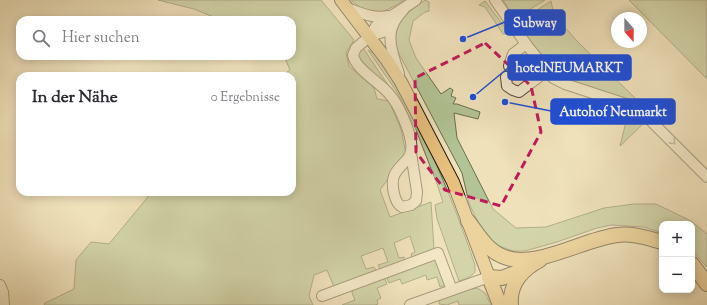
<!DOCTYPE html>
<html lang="de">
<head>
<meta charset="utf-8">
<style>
	body { margin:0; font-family:"Sorts Mill Goudy",serif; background:#f7f7f7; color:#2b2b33 }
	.controls { position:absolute; right:12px; bottom:12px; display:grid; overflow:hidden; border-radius:8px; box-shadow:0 2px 10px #0003 }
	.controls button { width:36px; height:36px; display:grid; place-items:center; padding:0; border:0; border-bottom:1px solid #e1e1e2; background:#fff; color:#2b2b33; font:20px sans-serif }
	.compass { position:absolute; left:611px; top:12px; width:36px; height:36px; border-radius:50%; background:#fff; box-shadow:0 2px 10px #0003; rotate:159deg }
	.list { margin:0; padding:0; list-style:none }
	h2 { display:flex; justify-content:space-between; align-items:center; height:52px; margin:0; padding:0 16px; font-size:17px }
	h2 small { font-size:13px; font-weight:400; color:#7c7c81 }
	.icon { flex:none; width:22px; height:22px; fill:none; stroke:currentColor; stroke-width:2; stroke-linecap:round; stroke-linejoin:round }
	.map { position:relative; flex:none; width:707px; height:305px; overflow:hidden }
	.search { position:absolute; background:#fff; box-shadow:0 2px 10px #0003; left:16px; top:16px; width:280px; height:44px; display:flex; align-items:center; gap:10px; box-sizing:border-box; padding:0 14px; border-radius:12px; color:#7c7c81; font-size:15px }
	.panel { position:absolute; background:#fff; box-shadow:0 2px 10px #0003; left:16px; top:72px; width:280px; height:124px; border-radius:12px }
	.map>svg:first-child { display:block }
</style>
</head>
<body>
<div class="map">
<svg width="707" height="305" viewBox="0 0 707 305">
	<rect width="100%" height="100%" fill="#efe1ba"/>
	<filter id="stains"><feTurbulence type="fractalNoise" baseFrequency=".005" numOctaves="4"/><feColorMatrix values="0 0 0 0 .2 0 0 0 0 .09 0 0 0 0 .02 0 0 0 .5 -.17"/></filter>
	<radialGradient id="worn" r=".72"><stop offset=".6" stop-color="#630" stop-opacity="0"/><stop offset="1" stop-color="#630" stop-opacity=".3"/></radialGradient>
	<g fill="#b2c495" stroke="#6a6e50">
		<polygon points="158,0 321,0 354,40 346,53 349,66 374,88 377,99 389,101 401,129 406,154 380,190 390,217 431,202 434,249 413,260 411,254 415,252 410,236 394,243 399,258 404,257 405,263 381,271 378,265 388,262 383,248 361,256 366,269 374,267 377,272 334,287 327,270 314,275 309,296 313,305 44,305 45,303 74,289 76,260 91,242 109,244 152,192 292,192 292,76 281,76 290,70 284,56 292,56 292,20 221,20 194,9"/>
		<path d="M351,0h53c-21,13 -31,20 -53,0z"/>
		<path d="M425,0l4,2v9l-4,1 -12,9 -4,19 7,18 25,36 9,-6 3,2 -2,6 5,2 -3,6h4l23,8 -2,7 -24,-6 3,25 36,71 23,19 30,-1 58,-19 30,-4h22l35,17 16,13v33l-15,-16v-27h-30v9l-18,-6 -33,-2 -14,3 -40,14 -32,9h-12l-17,-6 -13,-15 -8,-14 -6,-13 -7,-30 -65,-123c-6,-27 8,-35 28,-50z"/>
		<polygon points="503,0 545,0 517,17 514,17"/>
		<polygon points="629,0 707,0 707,79"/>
		<polygon points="485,1 507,30 507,32 505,34 503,34 485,7 479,5"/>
		<polygon points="551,1 554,15 577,41 707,169 707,173 631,102 564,78 552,71 519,26 519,24 531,14"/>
		<polygon points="363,48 388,85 380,79 359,61 358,51"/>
		<path d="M368,50c10,4 17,19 23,28 36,58 62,122 84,187v7c-4,5 -10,7 -16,9l-22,-62 -2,-14 8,-3 -6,-18 -21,-54 -19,-38z"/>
		<path d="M589,97c17,4 44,12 56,25l-25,24 8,-32 -40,-14z"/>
		<polygon points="433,260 437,261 445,285 440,287 437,277 427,280 426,275 402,284 400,279 389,283 386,276"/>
		<polygon points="384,277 387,284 377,288 381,298 377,300 378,304 375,305 342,305 355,300 352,293 353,289"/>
		<polygon points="477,288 485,293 491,305 459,305 458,301 447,305 439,304 440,300 463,291"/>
	</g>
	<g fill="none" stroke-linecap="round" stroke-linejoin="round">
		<defs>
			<g id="minor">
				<polyline points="495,0 526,44 553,78 565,84 623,103 645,115 707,177"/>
				<path d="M347,8c14,5 26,11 41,8"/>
				<polyline points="370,36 383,32 393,25"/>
				<polyline points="509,66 513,54 526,44"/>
				<path d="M399,74c-4,-14 -13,-34 -6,-49 2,-6 7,-11 11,-16"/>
				<polyline points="506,77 507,86 513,90 519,92 540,76 544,67"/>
				<path d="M411,153l6,39 -1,9 -5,4 -9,2c-8,-4 -11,-23 -8,-31 6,-14 20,-15 17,-34 -2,-13 -12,-37 -21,-47 -9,-12 -35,-26 -37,-40l3,-7 14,-12 6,-10 40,-26"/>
				<polyline points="0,285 3,292 4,305"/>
				<polyline points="322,296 438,253 452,290"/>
				<polyline points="410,305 489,277"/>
			</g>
			<polyline id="major" points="341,0 386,59 401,82 415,109 453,182 489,277"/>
			<g id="highway">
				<path d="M468,221c10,13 19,29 34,35 31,15 81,-17 115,-21 16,-2 30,3 45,7"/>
				<polyline points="692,264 707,284"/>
				<polyline points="489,277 502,278 525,269"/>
				<polyline points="489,277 500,305"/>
				<path d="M511,305c-2,-21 12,-36 29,-45"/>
			</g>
		</defs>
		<use href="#minor" stroke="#554a38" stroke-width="12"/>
		<use href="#major" stroke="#22180c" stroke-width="14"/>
		<use href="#highway" stroke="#22180c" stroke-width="16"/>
		<use href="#minor" stroke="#f5ecd2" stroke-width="10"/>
		<use href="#major" stroke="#e8c07d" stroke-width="12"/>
		<use href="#highway" stroke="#e8c07d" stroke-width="14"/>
	</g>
	<defs><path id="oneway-chevron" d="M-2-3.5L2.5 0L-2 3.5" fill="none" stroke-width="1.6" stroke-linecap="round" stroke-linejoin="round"/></defs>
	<use stroke="#968d79" href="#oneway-chevron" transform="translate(673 142) rotate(45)"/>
	<path d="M0 0H707V305H0ZM485,43l46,43 10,46 -40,74 -56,-16 -29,-38 -1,-74z" fill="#efe1ba" fill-opacity=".55" fill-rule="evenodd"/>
	<path fill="none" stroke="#c2185b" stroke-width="3" stroke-dasharray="8 5" stroke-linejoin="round" d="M485,43l46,43 10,46 -40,74 -56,-16 -29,-38 -1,-74z"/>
	<path fill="none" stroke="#1d4ed8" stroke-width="1.5" d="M463 39L505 22M473 97L508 68M505 102L551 111"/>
	<g fill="#1d4ed8" stroke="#f5ecd2" stroke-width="1.5">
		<circle cx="463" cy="39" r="4"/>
		<circle cx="473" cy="97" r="4"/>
		<circle cx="505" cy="102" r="4"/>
	</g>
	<g fill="#1d4ed8" stroke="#1d4ed8" stroke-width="1.5">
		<rect x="505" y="10" width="60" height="25" rx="4"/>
		<rect x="508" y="55" width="123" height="25" rx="4"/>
		<rect x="551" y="99" width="124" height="25" rx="4"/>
	</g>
	<g font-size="13" text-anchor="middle" font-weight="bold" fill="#fff">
		<text x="535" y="27">Subway</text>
		<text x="569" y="72">hotelNEUMARKT</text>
		<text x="613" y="116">Autohof Neumarkt</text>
	</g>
	<rect width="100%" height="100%" filter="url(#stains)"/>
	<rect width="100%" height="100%" fill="url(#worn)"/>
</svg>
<div class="controls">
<button>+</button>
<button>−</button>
</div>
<svg class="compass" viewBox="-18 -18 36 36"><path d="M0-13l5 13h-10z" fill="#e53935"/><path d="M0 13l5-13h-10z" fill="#7c7c81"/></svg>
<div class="search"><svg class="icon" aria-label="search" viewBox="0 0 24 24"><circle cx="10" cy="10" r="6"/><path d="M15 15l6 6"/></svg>Hier suchen</div>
<section class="panel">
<h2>In der Nähe<small>0 Ergebnisse</small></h2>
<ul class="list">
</ul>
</section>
</div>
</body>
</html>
